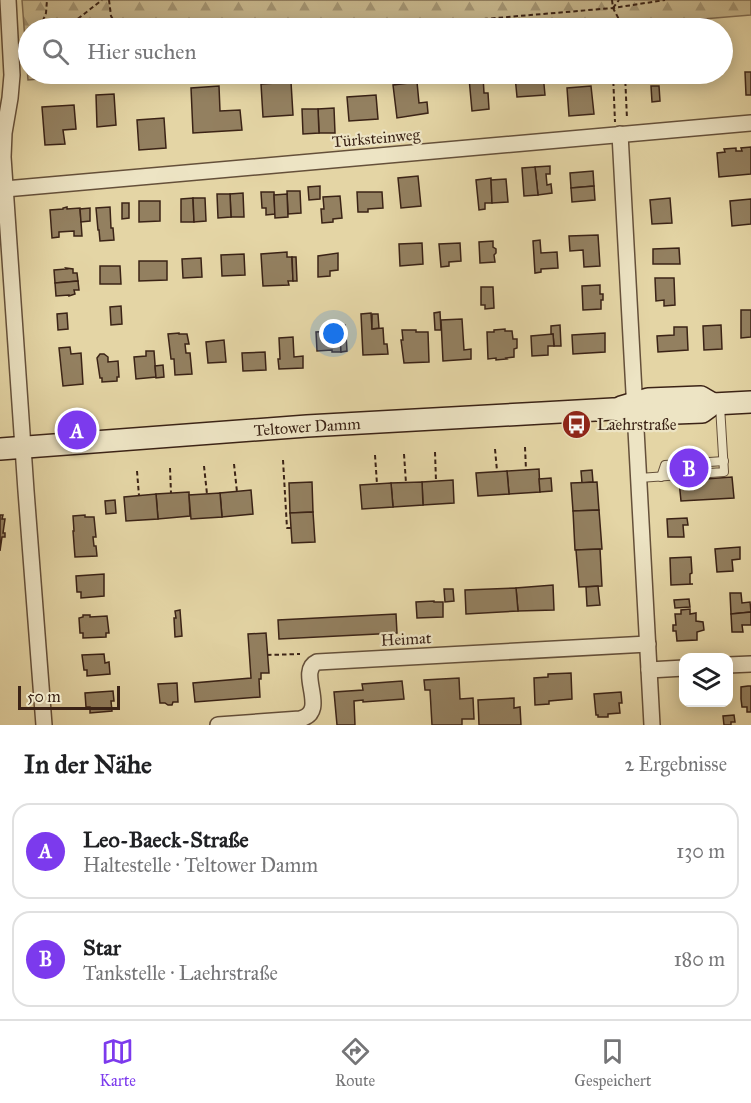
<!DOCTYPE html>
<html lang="de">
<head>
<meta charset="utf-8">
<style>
	body { margin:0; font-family:"IM FELL Great Primer",serif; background:#f2f2f2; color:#202124 }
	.controls { position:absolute; right:18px; bottom:18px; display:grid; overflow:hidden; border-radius:12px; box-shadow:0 3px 15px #0003 }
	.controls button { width:54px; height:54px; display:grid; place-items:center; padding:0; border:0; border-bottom:2px solid #e0e0e0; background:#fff; color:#202124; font:30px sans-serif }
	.scale { position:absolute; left:18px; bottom:15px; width:102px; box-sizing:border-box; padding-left:6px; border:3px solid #3b2316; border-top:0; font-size:16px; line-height:21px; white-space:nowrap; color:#3b2316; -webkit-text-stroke:4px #ede4c4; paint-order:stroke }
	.you { position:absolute; left:334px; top:334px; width:21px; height:21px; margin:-15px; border:4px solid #fff; border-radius:50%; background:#1a73e8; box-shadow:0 0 0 9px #1a73e833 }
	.badge { display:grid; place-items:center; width:39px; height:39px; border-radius:50%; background:#7c3aed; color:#fff; font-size:20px; font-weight:700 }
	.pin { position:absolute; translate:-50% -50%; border:3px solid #fff; box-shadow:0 2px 6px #0006 }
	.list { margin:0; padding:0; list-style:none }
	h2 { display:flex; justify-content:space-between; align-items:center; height:78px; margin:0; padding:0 24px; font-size:26px }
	h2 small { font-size:20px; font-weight:400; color:#757577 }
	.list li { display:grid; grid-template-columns:39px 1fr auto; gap:18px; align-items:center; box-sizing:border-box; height:96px; margin:0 12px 12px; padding:0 12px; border:2px solid #e0e0e0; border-radius:18px }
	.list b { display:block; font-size:22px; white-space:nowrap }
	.list p { margin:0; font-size:20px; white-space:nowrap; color:#757577 }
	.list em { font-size:20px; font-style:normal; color:#757577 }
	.icon { flex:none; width:33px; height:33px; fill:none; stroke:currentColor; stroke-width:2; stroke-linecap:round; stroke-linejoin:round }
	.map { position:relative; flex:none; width:751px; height:725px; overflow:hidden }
	.search { position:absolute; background:#fff; box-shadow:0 3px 15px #0003; left:18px; right:18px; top:18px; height:66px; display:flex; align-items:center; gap:15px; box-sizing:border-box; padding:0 21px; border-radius:33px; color:#757577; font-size:22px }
	.sheet { height:294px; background:#fff }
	nav { display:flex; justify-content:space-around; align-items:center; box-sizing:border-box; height:84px; border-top:2px solid #e0e0e0; background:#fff; font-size:16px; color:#757577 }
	nav a { display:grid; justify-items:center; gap:3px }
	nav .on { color:#7c3aed }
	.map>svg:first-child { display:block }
</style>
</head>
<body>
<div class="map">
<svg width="751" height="725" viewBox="0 0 751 725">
	<defs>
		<pattern id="forest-firs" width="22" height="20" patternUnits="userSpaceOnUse" patternTransform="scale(1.5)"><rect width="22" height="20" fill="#c7b78d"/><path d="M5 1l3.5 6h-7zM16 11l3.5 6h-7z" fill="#a39472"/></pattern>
	</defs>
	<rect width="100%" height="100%" fill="#e4d5a5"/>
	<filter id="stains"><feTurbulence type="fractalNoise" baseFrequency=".00333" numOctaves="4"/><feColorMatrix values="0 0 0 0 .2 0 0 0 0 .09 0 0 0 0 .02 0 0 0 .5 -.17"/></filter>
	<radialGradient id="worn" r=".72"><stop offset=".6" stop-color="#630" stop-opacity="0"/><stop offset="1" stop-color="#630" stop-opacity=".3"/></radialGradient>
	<polygon fill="url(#forest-firs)" stroke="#816d52" stroke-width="1.5" points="22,0 751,0 751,15 594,28 28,28 28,74 103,74 28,80"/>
	<g fill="#938060" stroke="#3b2316" stroke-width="1.5">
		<polygon points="745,72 751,72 751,95 746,95"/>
		<polygon points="543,74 545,95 517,97 515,76"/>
		<polygon points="483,76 484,93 488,93 489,109 472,111 469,78"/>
		<polygon points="291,82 293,115 263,117 261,84"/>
		<polygon points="417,82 419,103 427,102 428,113 397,118 393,85"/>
		<polygon points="219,86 220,111 240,110 242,130 193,133 191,88"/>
		<polygon points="591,86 594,114 569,116 567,88"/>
		<polygon points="651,86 659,86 660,101 652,102"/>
		<polygon points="114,94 116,125 97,127 96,95"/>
		<polygon points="376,95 378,119 349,121 347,97"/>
		<polygon points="74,105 76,129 63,130 65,144 45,145 42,107"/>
		<polygon points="334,108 335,133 319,133 318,109"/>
		<polygon points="302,109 318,109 319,133 303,134"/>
		<polygon points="164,118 166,148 139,150 137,120"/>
		<polygon points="751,147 751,174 719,177 717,153 725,152 724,149 736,148 736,151 742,151 741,148"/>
		<polygon points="550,166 550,174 546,174 547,185 551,184 552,193 538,195 535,167"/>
		<polygon points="535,167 538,195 524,196 522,168"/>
		<polygon points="593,171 594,186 571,188 570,173"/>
		<polygon points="418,176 421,206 401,208 398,178"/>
		<polygon points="491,178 492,203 485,203 485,209 479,210 476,180"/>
		<polygon points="506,179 508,202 492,203 491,180"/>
		<polygon points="320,186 320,199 309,200 308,187"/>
		<polygon points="594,186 595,200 572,202 571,188"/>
		<polygon points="287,191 300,191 301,213 288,214"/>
		<polygon points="261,192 274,192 275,214 266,215 266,208 262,208"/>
		<polygon points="357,192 382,192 383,208 368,209 368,212 358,212"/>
		<polygon points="243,193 244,217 231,217 230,194"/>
		<polygon points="217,194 230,194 231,217 218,218"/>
		<polygon points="287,194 288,217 275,218 274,195"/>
		<polygon points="340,196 342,218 333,219 333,222 322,223 321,209 324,209 323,197"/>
		<polygon points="193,198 194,222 181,222 181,199"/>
		<polygon points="193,198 205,198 206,221 194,222"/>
		<polygon points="670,198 672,223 652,224 650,200"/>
		<polygon points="751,199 751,224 732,226 730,201"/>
		<polygon points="139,201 160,201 160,221 139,222"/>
		<polygon points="122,203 129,203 129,218 122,219"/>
		<polygon points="67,207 67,209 80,208 82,236 74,236 74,231 59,232 59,237 52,238 50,210 63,209 63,208"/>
		<polygon points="110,207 111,228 113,228 114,240 100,241 99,230 98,230 96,208"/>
		<polygon points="90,208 90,221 81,222 80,209"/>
		<polygon points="598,235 600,266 584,267 583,250 570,251 569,236"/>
		<polygon points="540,240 541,253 557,252 558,268 541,269 541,272 535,273 533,241"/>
		<polygon points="493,241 493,247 496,249 496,253 494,255 495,262 480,263 479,242"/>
		<polygon points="422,243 423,264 400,266 399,244"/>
		<polygon points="460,243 461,261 449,262 449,266 441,267 439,244"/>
		<polygon points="679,248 680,264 653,264 653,249"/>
		<polygon points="287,252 287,257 292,257 293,281 288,281 289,285 263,286 261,254"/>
		<polygon points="338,253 338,270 330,271 330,276 318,277 318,256"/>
		<polygon points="244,254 245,275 222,276 221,255"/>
		<polygon points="292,257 296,257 297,281 293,281"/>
		<polygon points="201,258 202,277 183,278 182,259"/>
		<polygon points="139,261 167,261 167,280 139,281"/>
		<polygon points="100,266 120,266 121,284 100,284"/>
		<polygon points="66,268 73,269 73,273 77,273 78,281 55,283 54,270 67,269"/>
		<polygon points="655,278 674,278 675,305 664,306 664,300 656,301"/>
		<polygon points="78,281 79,290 74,290 75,294 69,296 69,295 56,296 55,283"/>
		<polygon points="600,285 600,294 603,294 603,300 601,300 601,309 583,310 582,286"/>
		<polygon points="481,287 493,287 494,308 485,309 485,305 481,305"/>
		<polygon points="121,306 122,324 111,325 110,307"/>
		<polygon points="741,310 751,310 751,337 741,338"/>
		<polygon points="440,312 441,330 435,330 434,313"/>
		<polygon points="67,313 68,329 58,330 57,314"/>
		<polygon points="371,313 372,329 383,328 384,344 387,344 388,354 363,355 361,314"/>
		<polygon points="372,314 378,314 379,328 372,329"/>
		<polygon points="462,319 464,350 471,349 471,359 443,361 441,320"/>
		<polygon points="345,325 346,334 340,335 341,352 332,352 332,350 317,351 316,332 331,331 330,326"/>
		<polygon points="560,325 561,346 554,346 553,334 551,334 551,326"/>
		<polygon points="721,325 722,349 704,350 703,326"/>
		<polygon points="674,327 687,327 688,350 658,352 657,336 674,335"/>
		<polygon points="505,329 505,331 512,331 513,339 517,339 517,348 514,349 514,357 506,358 507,359 496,360 496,358 488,359 487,332 494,332 494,330"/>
		<polygon points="402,330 416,330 416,332 428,332 429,362 404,363 401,340 403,340"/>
		<polygon points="179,333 179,334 187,334 189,344 185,344 186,353 190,353 192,374 175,375 174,359 171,359 168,334"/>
		<polygon points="605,333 605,352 573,354 572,335"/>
		<polygon points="346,334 347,351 341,352 340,335"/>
		<polygon points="553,334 554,346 548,346 548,355 532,356 531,336"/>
		<polygon points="293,337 294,357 303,356 303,368 279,369 278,359 280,359 279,338"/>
		<polygon points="224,340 226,362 208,363 206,342"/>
		<polygon points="70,347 71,354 81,353 83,384 63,386 59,348"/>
		<polygon points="146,351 154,351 156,377 136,379 134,357 146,356"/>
		<polygon points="265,352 266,370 243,371 242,353"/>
		<polygon points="100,354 104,354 108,357 108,362 118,361 119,377 117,377 117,381 102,382 102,378 100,378 97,358"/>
		<polygon points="163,365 164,377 156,378 155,366"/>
		<polygon points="705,460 706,474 687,475 687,480 679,481 679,476 675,476 674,462"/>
		<polygon points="539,469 540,492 509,494 507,471"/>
		<polygon points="592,470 593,482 582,483 581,471"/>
		<polygon points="507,471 509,494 478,496 476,473"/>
		<polygon points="732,477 734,498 681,501 679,481"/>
		<polygon points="551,478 552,491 540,492 539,479"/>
		<polygon points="453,480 454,503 423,505 422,482"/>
		<polygon points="312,482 313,512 290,513 289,483"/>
		<polygon points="422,482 423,505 393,507 391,483"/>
		<polygon points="597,482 599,510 573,511 571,483"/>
		<polygon points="391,483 393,507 362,509 360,485"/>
		<polygon points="251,490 253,514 222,517 220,493"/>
		<polygon points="189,492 190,516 158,519 156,494"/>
		<polygon points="220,493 222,517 191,519 189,495"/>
		<polygon points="156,494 158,519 126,521 124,497"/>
		<polygon points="115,500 116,513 106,514 105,501"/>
		<polygon points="599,510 602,549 575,550 573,511"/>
		<polygon points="313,512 315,542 292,543 290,513"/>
		<polygon points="0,515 3,515 2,519 5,519 3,533 5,533 5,537 2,537 0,551"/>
		<polygon points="85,515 85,517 94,517 96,537 93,537 94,546 96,546 97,556 75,557 73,531 74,531 73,516"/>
		<polygon points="687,518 688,525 683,525 684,537 668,537 667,519"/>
		<polygon points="740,547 740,559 732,560 733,571 717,572 715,549"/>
		<polygon points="600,549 602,586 579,587 576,550"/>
		<polygon points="691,557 692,573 690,574 690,584 693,584 671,585 670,558"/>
		<polygon points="104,574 104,596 81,598 81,592 77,592 76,576"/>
		<polygon points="553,585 554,610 518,611 516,588"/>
		<polygon points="598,586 600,605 587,606 586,587"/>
		<polygon points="516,588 518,611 466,614 465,590"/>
		<polygon points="444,589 453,589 454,601 445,602"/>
		<polygon points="730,593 741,593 742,603 750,602 751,612 731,614"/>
		<polygon points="689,599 690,607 675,608 674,600"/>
		<polygon points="434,601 434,602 443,602 443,617 417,618 416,602"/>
		<polygon points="690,609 690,614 696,613 696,621 703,622 704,630 697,632 697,640 677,641 676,631 673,631 673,625 676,625 675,614 681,614 681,610"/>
		<polygon points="180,610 182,636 175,637 174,618 176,618 175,611"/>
		<polygon points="751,612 751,625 742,625 743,632 732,632 731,614"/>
		<polygon points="396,614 397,633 279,639 278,620"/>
		<polygon points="83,615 90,615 90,617 107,616 109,633 106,633 106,637 83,638 83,633 80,633 79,618 83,617"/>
		<polygon points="266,633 269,673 261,673 261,679 259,679 260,697 195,702 193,683 251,678 248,634"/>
		<polygon points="104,654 105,663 109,662 110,674 87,676 87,670 84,670 82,655"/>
		<polygon points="571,673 572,699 549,701 549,704 535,705 534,678 548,677 548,674"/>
		<polygon points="459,678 460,699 473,698 474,719 462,719 462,725 432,725 430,690 425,690 424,680"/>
		<polygon points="402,681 404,699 363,702 363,700 354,701 355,725 337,725 334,692 363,690 362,684"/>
		<polygon points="177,683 178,702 173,702 172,705 168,705 165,703 160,703 158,684"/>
		<polygon points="748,686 751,686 751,712 747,712 747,707 742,707 741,699 741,687"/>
		<polygon points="113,691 114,701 111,701 112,711 90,713 90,707 86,707 85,693"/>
		<polygon points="621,692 622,703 619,703 620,713 608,714 608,717 598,717 598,715 596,715 594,694"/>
		<polygon points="514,698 514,708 520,707 521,725 479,725 478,700"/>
		<polygon points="734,715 735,722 731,722 731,725 724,725 723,716"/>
	</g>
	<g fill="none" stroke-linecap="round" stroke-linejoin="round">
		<defs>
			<g id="service">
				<polyline points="661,477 665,465 724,461"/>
				<polyline points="639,478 724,472 720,406"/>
			</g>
			<g id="minor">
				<polyline points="8,0 12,75 10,98 4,133 3,157 26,491 44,725"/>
				<polyline points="620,134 652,725"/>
				<polyline points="5,189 751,123"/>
				<polyline points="728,665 751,664"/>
				<polyline points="649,670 684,668"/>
				<path d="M218,725l82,-6c30,-7 -4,-47 17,-57l331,-18"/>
			</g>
			<g id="secondary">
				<polyline points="621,407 648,399 701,397 713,404"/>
				<path id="s1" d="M0,449l307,-23 235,-13 71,-4 36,5 53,-2 11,-8 38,-2"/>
			</g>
		</defs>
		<use href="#service" stroke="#65503a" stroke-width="10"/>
		<use href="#minor" stroke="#65503a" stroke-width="18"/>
		<use href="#secondary" stroke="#3b2316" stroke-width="24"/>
		<g stroke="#3b2316" stroke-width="2" stroke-dasharray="4.5 3" stroke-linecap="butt">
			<polyline points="109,0 111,16 118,28"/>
			<polyline points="612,0 613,8 622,25 622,28"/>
			<polyline points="613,8 619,0"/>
			<polyline points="40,28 46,13 47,0"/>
			<polyline points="66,28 102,0"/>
			<polyline points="379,28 613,8 665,0"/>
			<polyline points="613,74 615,122"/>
			<polyline points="625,74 627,119"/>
			<polyline points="525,447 526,470"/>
			<polyline points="495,449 497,471"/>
			<polyline points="435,452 436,481"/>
			<polyline points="404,454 406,483"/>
			<polyline points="375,455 377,484"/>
			<polyline points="283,460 287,528 291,528"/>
			<polyline points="234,464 237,492"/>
			<polyline points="204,466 207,494"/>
			<polyline points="170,468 171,493"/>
			<polyline points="137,471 139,496"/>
			<polyline points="267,655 300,654"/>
		</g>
		<use href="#service" stroke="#ede4c4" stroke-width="8"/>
		<use href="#minor" stroke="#ede4c4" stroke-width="15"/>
		<use href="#secondary" stroke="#ede4c4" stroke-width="21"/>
	</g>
	<defs>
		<symbol id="bus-disc" viewBox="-11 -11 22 22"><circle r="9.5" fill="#8f2418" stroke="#ede4c4"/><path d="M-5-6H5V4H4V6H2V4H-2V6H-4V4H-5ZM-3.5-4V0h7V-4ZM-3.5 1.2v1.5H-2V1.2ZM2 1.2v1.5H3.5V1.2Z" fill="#fff"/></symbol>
	</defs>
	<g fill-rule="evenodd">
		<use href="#bus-disc" x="560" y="408" width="33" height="33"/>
	</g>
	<g text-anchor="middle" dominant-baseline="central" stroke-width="4.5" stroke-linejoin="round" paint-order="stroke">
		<g font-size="16" fill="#3b2316" stroke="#ede4c4">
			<text transform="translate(376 138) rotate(-5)">Türksteinweg</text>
			<text stroke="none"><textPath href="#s1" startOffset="308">Teltower Damm</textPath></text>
			<text transform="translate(406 639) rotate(-3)">Heimat</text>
		</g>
		<g font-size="16" fill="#3b2316" stroke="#ede4c4" text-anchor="start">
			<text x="597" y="424">Laehrstraße</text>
		</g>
	</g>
	<rect width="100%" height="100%" filter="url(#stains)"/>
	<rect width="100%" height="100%" fill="url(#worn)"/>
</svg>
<div class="controls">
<button><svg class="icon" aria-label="layers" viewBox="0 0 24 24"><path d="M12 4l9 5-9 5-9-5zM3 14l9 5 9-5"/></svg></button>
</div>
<div class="scale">50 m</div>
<div class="you"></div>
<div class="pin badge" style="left:77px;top:430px">A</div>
<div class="pin badge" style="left:689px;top:468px">B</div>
<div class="search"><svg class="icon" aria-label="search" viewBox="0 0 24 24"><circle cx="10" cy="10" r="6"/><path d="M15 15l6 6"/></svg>Hier suchen</div>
</div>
<section class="sheet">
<h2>In der Nähe<small>2 Ergebnisse</small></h2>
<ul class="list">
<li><span class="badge">A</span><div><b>Leo-Baeck-Straße</b><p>Haltestelle · Teltower Damm</p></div><em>130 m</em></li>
<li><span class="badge">B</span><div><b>Star</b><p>Tankstelle · Laehrstraße</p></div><em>180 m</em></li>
</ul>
</section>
<nav>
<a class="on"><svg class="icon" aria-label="map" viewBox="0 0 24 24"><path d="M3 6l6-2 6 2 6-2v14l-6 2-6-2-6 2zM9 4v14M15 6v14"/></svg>Karte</a>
<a><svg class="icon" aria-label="directions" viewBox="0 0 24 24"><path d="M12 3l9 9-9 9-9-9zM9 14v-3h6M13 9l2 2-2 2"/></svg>Route</a>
<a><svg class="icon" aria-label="saved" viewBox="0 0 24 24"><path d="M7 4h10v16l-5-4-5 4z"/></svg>Gespeichert</a>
</nav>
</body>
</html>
